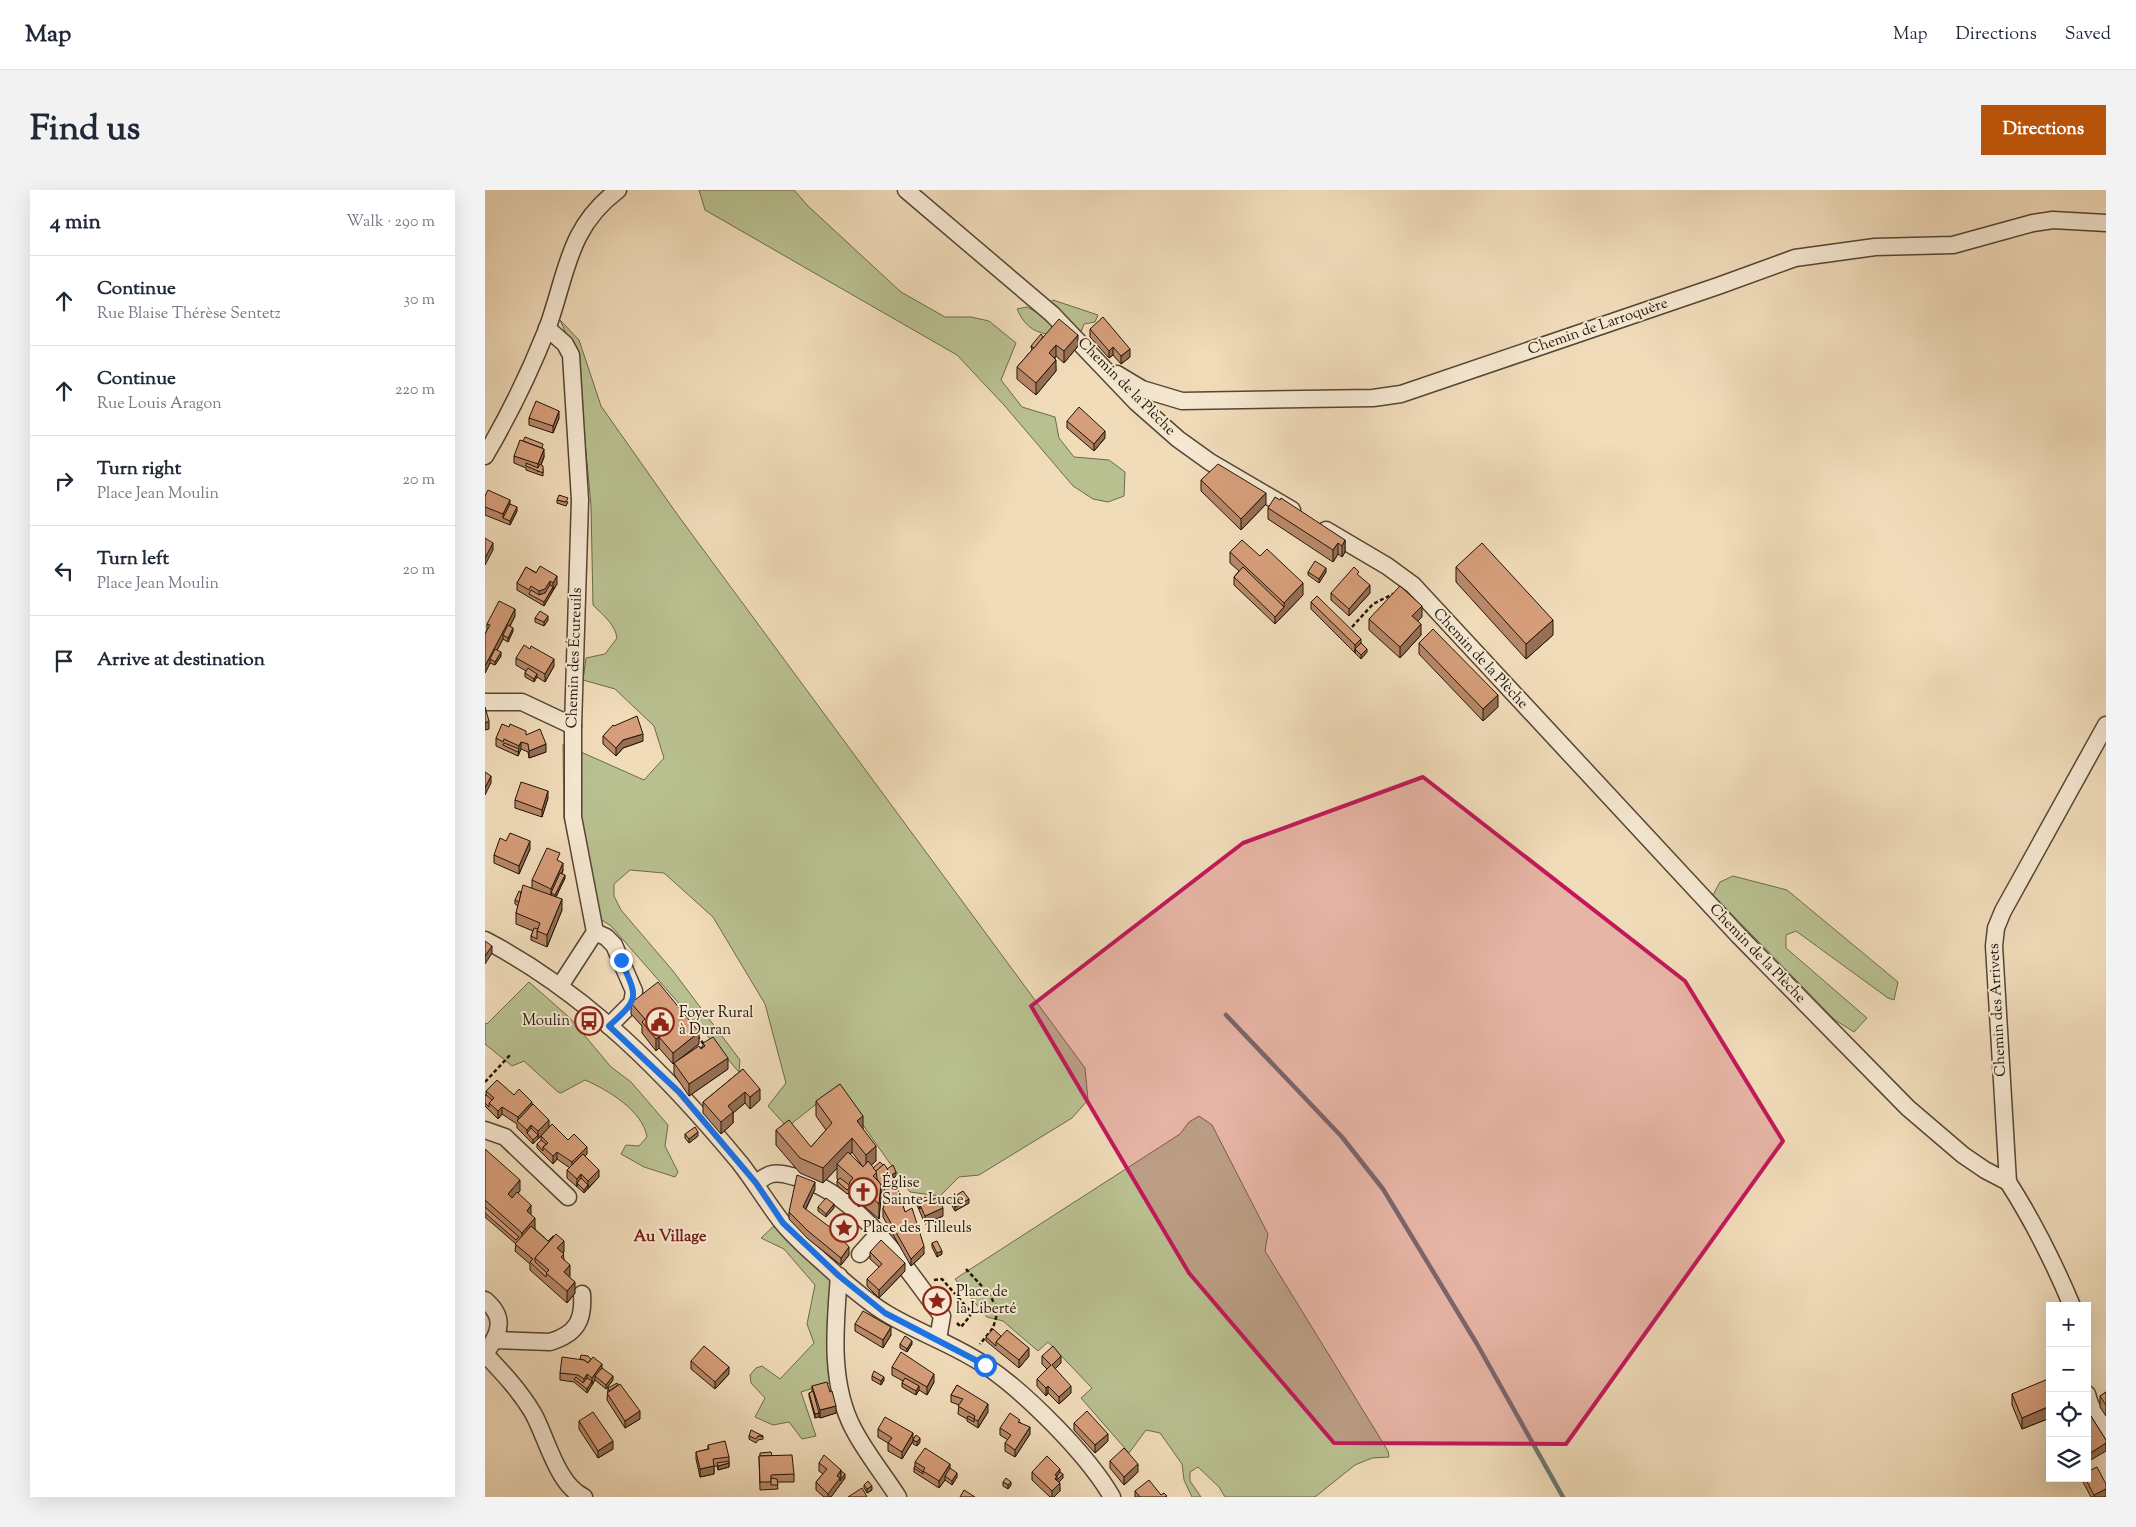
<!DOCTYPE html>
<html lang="en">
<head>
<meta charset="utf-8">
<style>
	body { margin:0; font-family:"Sorts Mill Goudy",serif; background:#f2f2f3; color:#1f2937 }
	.controls { position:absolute; right:15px; bottom:15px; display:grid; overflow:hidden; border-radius:0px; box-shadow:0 5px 20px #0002 }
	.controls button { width:45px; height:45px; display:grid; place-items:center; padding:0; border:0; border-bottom:1px solid #e0e1e3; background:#fff; color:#1f2937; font:25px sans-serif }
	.stop { position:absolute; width:15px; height:15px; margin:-11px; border:4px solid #1a73e8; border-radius:50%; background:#fff }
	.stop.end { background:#1a73e8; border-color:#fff; box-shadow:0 1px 5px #0008 }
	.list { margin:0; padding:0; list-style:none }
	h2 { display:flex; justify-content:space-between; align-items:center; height:65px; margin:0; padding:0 20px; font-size:21px }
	h2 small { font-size:16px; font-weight:400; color:#747a83 }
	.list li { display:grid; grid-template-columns:32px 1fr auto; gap:15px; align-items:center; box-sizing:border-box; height:90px; padding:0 20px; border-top:1px solid #e0e1e3 }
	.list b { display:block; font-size:19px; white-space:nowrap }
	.list p { margin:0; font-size:16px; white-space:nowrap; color:#747a83 }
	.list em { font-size:16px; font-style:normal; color:#747a83 }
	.icon { flex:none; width:28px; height:28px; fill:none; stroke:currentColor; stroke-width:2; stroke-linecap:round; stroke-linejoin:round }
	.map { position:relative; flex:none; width:1621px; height:1307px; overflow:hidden; border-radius:0px }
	header { display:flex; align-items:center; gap:30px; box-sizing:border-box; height:70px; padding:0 25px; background:#fff; border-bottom:1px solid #e0e1e3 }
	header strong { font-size:24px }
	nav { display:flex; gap:28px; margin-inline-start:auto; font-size:18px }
	.intro { display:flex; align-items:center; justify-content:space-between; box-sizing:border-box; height:120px; padding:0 30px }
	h1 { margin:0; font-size:35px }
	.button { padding:12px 22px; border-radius:0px; background:#b45309; color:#fff; font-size:18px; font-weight:700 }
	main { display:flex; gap:30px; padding:0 30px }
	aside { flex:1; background:#fff; border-radius:0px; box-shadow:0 5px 20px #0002 }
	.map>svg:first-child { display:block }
</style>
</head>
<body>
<header>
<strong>Map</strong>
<nav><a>Map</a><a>Directions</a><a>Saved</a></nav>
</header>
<div class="intro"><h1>Find us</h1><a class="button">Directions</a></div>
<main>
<aside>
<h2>4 min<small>Walk · 290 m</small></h2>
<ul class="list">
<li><svg class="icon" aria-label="ahead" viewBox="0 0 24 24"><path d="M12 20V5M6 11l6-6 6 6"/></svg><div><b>Continue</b><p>Rue Blaise Thérèse Sentetz</p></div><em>30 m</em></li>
<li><svg class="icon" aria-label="ahead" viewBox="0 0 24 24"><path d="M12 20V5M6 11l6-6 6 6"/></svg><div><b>Continue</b><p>Rue Louis Aragon</p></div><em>220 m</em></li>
<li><svg class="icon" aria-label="right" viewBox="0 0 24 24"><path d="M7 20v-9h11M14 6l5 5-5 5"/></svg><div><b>Turn right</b><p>Place Jean Moulin</p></div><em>20 m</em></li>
<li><svg class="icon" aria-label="left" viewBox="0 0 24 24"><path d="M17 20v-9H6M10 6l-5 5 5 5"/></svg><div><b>Turn left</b><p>Place Jean Moulin</p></div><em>20 m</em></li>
<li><svg class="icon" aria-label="arrive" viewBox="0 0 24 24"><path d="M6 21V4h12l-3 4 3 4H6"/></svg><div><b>Arrive at destination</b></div></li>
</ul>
</aside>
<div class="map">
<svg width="1621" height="1307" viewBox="0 0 1621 1307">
	<rect width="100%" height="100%" fill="#f1dcba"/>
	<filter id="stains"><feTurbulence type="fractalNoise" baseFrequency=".004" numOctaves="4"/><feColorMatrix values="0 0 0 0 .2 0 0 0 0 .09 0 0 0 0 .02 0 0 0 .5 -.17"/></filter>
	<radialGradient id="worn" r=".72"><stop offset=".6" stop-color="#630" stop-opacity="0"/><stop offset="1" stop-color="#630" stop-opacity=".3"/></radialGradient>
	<g fill="#b9c090" stroke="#6c6a4c">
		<polygon points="214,0 309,0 323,16 416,102 460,127 486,127 504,131 531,153 516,190 537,217 570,227 574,248 589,267 624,270 640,282 639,306 623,312 608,309 588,296 519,215 472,165 220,20"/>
		<path d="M568,110l45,15 -3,7 -11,2 -3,8 -26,-8 -8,10c-15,-2 -24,-11 -30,-25l10,-2 9,5z"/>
		<path d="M75,130l19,20 22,66 76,108 408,554 3,32 -16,18 -93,57 -20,2 -19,19 -30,-4 -73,-104 -50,39 -19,-21 18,-23 -21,-79 -52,-87 -49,-44 -34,-3 -16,14v12l7,14 52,61 67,89 -1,12 -128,-146 -26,-17 -21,-91 -1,-74 81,36 20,-22 -10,-32 -39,-37 -32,-9 3,-22 19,-4 12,-16c-2,-14 -14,-23 -24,-33l-2,-100 -14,-147z"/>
		<polygon points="1248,686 1302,700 1413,792 1409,810 1403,808 1311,741 1301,745 1301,758 1382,828 1369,842 1350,830 1228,705 1235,692"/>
		<path d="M44,792l41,36 41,49 20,15 37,43 -3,21 13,26 -3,5 -31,-10 -23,-13 5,-9 13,1 8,-9c-4,-26 -39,-47 -62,-57l-24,13 -3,-1 -34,-31 -12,5 -27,-22v-21l2,1z"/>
		<polygon points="714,926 727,935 783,1044 780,1061 903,1261 904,1267 887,1268 870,1275 830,1307 740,1307 734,1297 713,1277 705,1282 705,1291 716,1307 707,1307 699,1290 697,1274 675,1243 661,1240 644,1263 596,1208 607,1198 563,1152 553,1161 518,1131 502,1127 470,1089 695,944 704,932"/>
		<polygon points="292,1033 349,1090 348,1192 316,1202 331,1246 317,1249 304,1232 288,1235 270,1227 280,1208 266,1193 265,1185 271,1178 277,1176 295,1189 329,1153 322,1134 330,1095 299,1059 276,1048"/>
	</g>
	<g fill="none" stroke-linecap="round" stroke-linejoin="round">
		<polyline stroke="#6a7871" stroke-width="4.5" points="741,825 857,947 898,999 992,1154 1078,1307"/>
		<defs>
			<g id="minor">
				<polyline points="421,0 567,124 651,212 693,249 725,272 807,320"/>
				<polyline points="62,138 80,154 86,165 95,310 88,536 88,627 110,742 75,796"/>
				<polyline points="632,184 657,199 697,211 888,208 916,204 1233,96 1310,68 1390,57 1468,55 1548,33 1568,30 1621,33"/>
				<path d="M0,266c24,-41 45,-84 62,-127 20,-54 20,-101 71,-139"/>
				<polyline points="841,340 902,376 928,395 1254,746 1423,918 1478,965 1500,980 1523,992"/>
				<polyline points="0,512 37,512 88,536"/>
				<polyline points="110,742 121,747 129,755 149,801 147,813 124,836"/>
				<path d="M0,750c102,53 183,136 255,223 15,19 27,40 42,59 16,20 39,38 58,56 14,12 28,24 44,34 32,20 70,32 102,54 40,27 102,89 126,131"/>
				<polyline points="0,940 20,947 83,1007"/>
				<path d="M271,993c5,-3 10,-8 16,-9 8,-2 16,1 23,3 62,14 110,90 147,139l-4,23"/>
				<polyline points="375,1064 394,1043"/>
				<path d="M354,1086c-4,50 -10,108 15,154 12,23 30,45 44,67"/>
				<path d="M0,1110c18,15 17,29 4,48"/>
				<path d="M1587,1116c-18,-43 -39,-85 -64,-124l-14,-236 2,-18 7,-17 103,-186"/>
				<path d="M9,1150l56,2c26,-8 34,-21 32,-48"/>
				<path d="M0,1164c18,19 35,37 48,59 14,25 24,72 51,84"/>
				<polyline points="1602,1204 1605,1214 1621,1242"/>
			</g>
		</defs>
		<use href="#minor" stroke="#544634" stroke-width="19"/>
		<g stroke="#201407" stroke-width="2.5" stroke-dasharray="4 2.5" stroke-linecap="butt">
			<polyline points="867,437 888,414 910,403"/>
			<polyline points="212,846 218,853 216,860"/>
			<polyline points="0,892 26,864"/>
			<polyline points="481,1079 505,1105 513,1121 508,1138 495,1154"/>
			<polyline points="449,1090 457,1089 485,1121 485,1126 476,1137 472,1133"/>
		</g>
		<use href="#minor" stroke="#f6e8d2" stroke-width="16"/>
	</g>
	<g fill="#b88869" stroke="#201407" fill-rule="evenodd">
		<polygon points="605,139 645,167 636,174 628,165 624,168 605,147"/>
		<polygon points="558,147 593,156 579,173 571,166 570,168 571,181 551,205 532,189 532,177 547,160 546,156"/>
		<polygon points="44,228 74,228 68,243 44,235"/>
		<polygon points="582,231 620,248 609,261 582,238"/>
		<polygon points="58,259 59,267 56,275 58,279 58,286 41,280 41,278 29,273 29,266"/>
		<polygon points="716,290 781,314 756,340 716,301"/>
		<polygon points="0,306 25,314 32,321 25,335 0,325"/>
		<polygon points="72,310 83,312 81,316 72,313"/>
		<polygon points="783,318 860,350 860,362 857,367 853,364 848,372 783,329"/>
		<polygon points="745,362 775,366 818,405 790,434 749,395 749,387 754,381 745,373"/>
		<polygon points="41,377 72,394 59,416 32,400 32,393"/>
		<polygon points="971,377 1068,445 1041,469 971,392"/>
		<polygon points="823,382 841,382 834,393 823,385"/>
		<polygon points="874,386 885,403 864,426 846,410 846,403"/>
		<polygon points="826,412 876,453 882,462 876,469 826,419"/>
		<polygon points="30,426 25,436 28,441 23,452 18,449 12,460 16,466 10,475 5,473 0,483 0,444 2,440 2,434"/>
		<polygon points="937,427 933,431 936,445 915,468 884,440 884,429"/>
		<polygon points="50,428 63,430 59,436 50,432"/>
		<polygon points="934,453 1013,517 998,531 934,464"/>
		<polygon points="31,468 69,476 60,492 52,487 49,492 40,487 40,483 41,481 31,475"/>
		<polygon points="129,536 158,551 138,558 131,566 118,554 118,546"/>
		<polygon points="41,545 61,562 44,568 43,562 36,559 33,566 11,556 11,548"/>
		<polygon points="63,608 57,627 30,618 30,610"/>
		<polygon points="21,651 45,659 34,684 9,673 9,665"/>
		<polygon points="75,671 78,680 77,684 80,688 71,707 77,720 62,757 46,750 46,746 48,741 31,734 31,723 33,716 30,714 30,710 36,702 47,698 47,690"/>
		<polygon points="146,813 214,854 194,870 218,857 218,853 243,879 204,906 189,884 189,873 188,874 174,858 171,861 157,843 157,836 146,824"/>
		<polygon points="258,879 275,910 265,919 260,913 248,923 248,933 236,944 218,923 218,912"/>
		<polygon points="1,901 29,905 47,915 64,937 83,950 102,964 100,966 114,987 99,1003 82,988 82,980 85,978 72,969 68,974 52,958 52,954 56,950 56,946 48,954 32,938 32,934 17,924 13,929 0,916 0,906 1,905"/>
		<path d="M331,911l47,28 13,32 -5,4 2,3 10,-3 13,11 -2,2 11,34 19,42 -13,12 -28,-49v-8l3,-10 -5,-7 -2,27 -14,-12v-5h-1l-5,5 -10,-9v-6l-2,2 -10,-9v-4l1,-1 -1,-1v-11l-14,15 -23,-10 -24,-28v-15l35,17 15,-17 -10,-14zM367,962l11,15 -13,-12z"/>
		<polygon points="200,944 213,946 204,953 200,948"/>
		<polygon points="0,959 35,1001 33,1003 46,1025 50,1039 63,1051 79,1062 78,1063 79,1069 90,1103 82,1113 45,1080 45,1074 30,1061 31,1054 0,1027"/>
		<polygon points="330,999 321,1019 364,1065 356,1075 323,1049 304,1029 304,1022"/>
		<polygon points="465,1009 484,1013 470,1021 465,1012"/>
		<polygon points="432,1011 443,1011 458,1026 440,1034 432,1015"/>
		<polygon points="333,1017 349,1018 341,1027 333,1021"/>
		<polygon points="447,1053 457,1064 452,1067 447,1057"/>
		<polygon points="385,1062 420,1081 394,1108 382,1096 382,1089 394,1077 385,1069"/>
		<polygon points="370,1134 406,1145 398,1158 370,1141"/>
		<polygon points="501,1147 544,1166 534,1178 501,1151"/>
		<polygon points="415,1154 427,1154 422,1162 415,1158"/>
		<polygon points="557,1166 576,1173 570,1179 586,1203 574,1214 563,1203 561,1206 552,1196 552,1189 562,1179 557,1174"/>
		<polygon points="206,1171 244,1184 230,1199 206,1179"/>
		<polygon points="407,1177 449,1192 442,1205 434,1200 431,1205 417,1197 417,1193 418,1191 407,1185"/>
		<polygon points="117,1178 128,1190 121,1199 110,1190 107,1195 102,1203 89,1192 75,1190 75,1183"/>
		<polygon points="387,1186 399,1190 396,1195 387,1190"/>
		<polygon points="1565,1192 1565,1228 1537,1239 1527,1215 1527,1204"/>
		<polygon points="133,1195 155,1229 140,1238 122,1210 123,1198"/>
		<polygon points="472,1195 503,1222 493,1238 482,1231 482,1229 473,1224 474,1215 466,1212 466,1205"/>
		<polygon points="327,1196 351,1223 335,1228 334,1226 330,1228 324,1206 324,1203 327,1202"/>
		<polygon points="1621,1202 1621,1226 1615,1217 1615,1206"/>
		<polygon points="1602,1220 1621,1250 1604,1271 1602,1268"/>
		<polygon points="94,1231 128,1259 113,1268 94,1239"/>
		<polygon points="535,1232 545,1244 530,1267 520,1261 520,1253 523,1250 515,1245 515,1238"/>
		<polygon points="589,1233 623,1251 610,1263 589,1240"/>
		<polygon points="393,1239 428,1251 417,1269 403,1261 403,1253 393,1247"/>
		<polygon points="264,1246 278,1246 278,1249 273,1250 271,1253 264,1249"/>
		<polygon points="428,1250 435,1252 432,1256 428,1254"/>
		<polygon points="223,1255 244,1267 244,1277 233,1280 232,1276 229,1276 229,1284 215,1287 211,1269 211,1262 223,1259"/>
		<polygon points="274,1266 287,1266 309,1284 309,1292 292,1292 293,1299 275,1300"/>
		<polygon points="625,1271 653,1282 639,1295 625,1278"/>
		<polygon points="430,1272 465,1278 472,1287 467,1295 460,1290 454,1298 429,1282 429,1278 430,1276"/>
		<polygon points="334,1273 356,1281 360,1288 346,1307 339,1307 331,1300 331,1292 338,1284 334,1281"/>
		<polygon points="547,1282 575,1282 578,1288 574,1292 575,1301 569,1307 565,1307 547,1290"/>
		<polygon points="1598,1288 1602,1288 1621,1294 1621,1307 1606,1307 1598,1292"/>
		<polygon points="518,1292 526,1295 523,1299 518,1296"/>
		<polygon points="379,1295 387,1300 382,1303 379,1298"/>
		<polygon points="650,1301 676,1305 682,1307 650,1307"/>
	</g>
	<g fill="#966f55" stroke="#201407">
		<polygon points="593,145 593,156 579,173 579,161"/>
		<polygon points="571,155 571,166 564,175 564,163"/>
		<polygon points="628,157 628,165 624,168 624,161"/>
		<polygon points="645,159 645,167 636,174 636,166"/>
		<polygon points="571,170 571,181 551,205 551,193"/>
		<polygon points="74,221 74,228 68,243 68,236"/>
		<polygon points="620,241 620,248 609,261 609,254"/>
		<polygon points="59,259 59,267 53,282 53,274"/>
		<polygon points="781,303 781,314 756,340 756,329"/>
		<polygon points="25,310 25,318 18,328 18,324"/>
		<polygon points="32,317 32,321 25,335 25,331"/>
		<polygon points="860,350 860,362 857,367 857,356"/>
		<polygon points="8,353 8,360 0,375 0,368"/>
		<polygon points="853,353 853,364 848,372 848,360"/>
		<polygon points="841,378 841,382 834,393 834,389"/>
		<polygon points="72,386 72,394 68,400 68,393"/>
		<polygon points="65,391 65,398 54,408 54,401"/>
		<polygon points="818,393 818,405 790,434 790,427 799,417 799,413"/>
		<polygon points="885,395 885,403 864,426 864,419"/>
		<polygon points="68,397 68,400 59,416 59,412"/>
		<polygon points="937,416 937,427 927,437 927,426"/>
		<polygon points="30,419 30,426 20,446 18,445 18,449 7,470 5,469 5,473 0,483 0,476"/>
		<polygon points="63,426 63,430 59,436 59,432"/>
		<polygon points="1068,430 1068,445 1041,469 1041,454"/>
		<polygon points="936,434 936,445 915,468 915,457"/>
		<polygon points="28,438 28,441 23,452 23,448"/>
		<polygon points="876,449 876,457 870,459 870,463 870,455"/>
		<polygon points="882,459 882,462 876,469 876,465"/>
		<polygon points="16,462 16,466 10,475 10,472"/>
		<polygon points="69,469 69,476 60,492 60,484"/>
		<polygon points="52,484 52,487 49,492 49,489"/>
		<polygon points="1013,505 1013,517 998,531 998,519"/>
		<polygon points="4,531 4,539 0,540 0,533"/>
		<polygon points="158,544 158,551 138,558 131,566 131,558 138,550"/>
		<polygon points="36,552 36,559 33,566 34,556"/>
		<polygon points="61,554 61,562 44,568 44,561"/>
		<polygon points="6,586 6,593 0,605 0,598"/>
		<polygon points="63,601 63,608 57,627 57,620"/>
		<polygon points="45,651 45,659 34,684 34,676"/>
		<polygon points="78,673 78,680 67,704 66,703 66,707 66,699"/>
		<polygon points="80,685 80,688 70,709 70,705"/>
		<polygon points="77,709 77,720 62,757 62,745"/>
		<polygon points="7,756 7,763 0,774 0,766"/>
		<polygon points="214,842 214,854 188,874 188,863"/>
		<polygon points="174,847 174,858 171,861 171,849"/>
		<polygon points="243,868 243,879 204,906 204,894"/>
		<polygon points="275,899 275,910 265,919 265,907"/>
		<polygon points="260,902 260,913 248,923 248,933 236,944 236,932 243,916"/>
		<polygon points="47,912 47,920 33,931 33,927"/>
		<polygon points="17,917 17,924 13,929 13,921"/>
		<polygon points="378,926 378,941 372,931"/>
		<polygon points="64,930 64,938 53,949 53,941"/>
		<polygon points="46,935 46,942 42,943 42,940"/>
		<polygon points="213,942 213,946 204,953 204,949"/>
		<polygon points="53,945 53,949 48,954 48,950"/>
		<polygon points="367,948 367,962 354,976 352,974 352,978 338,993 338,978"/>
		<polygon points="391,956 391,971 381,980 381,965"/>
		<polygon points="102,957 102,964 87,979 87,972"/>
		<polygon points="72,962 72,969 68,974 68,966"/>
		<polygon points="114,980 114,987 103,998 103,991"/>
		<polygon points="411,982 411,986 406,990 406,987"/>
		<polygon points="96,984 96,992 92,993 92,997 92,989"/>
		<polygon points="35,990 35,1001 23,1015 23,1004"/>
		<polygon points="330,992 330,999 318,1024 318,1017"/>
		<polygon points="396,994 396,1009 394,1029 394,1014"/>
		<polygon points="103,995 103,998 99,1003 99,1000"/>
		<polygon points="379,997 379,1012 374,1017 374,1002"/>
		<polygon points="484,1009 484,1013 470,1021 470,1017"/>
		<polygon points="349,1014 349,1018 341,1027 341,1024"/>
		<polygon points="46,1015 46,1027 42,1021"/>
		<polygon points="458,1018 458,1026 440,1034 440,1026"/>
		<polygon points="50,1028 50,1039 37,1054 37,1043"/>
		<polygon points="79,1051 79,1062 72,1069 72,1058"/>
		<polygon points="439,1056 439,1064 426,1076 426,1069"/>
		<polygon points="364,1057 364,1065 356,1075 356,1068"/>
		<polygon points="457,1061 457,1064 452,1067 452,1063"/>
		<polygon points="420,1073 420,1081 394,1108 394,1100"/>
		<polygon points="85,1075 85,1086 79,1093 79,1082"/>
		<polygon points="90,1092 90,1103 82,1113 82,1101"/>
		<polygon points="406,1137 406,1145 398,1158 398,1150"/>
		<polygon points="427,1151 427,1154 422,1162 422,1159"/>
		<polygon points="544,1158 544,1166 534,1178 534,1170"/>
		<polygon points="576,1166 576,1173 567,1182 567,1175"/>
		<polygon points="117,1174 117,1181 110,1186 110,1190 107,1195 107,1188"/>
		<polygon points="244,1177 244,1184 230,1199 230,1192"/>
		<polygon points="102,1184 102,1192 99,1197 99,1189"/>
		<polygon points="449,1184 449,1192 442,1205 442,1197"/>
		<polygon points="128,1186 128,1190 121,1199 121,1195"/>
		<polygon points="399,1187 399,1190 396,1195 396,1191"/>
		<polygon points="107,1191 107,1195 102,1203 102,1199"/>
		<polygon points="434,1196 434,1200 431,1205 431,1201"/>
		<polygon points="563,1196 563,1203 561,1206 561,1198"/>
		<polygon points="586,1196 586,1203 574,1214 574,1207"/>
		<polygon points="503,1214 503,1222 493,1238 493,1231"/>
		<polygon points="351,1216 351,1223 335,1228 335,1220"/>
		<polygon points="1565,1216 1565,1228 1537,1239 1537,1228"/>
		<polygon points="155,1221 155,1229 140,1238 140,1231"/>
		<polygon points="334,1223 334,1227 330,1228 330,1224"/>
		<polygon points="545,1237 545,1244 530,1267 530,1260"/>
		<polygon points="428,1243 428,1251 417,1269 417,1262"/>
		<polygon points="623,1244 623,1251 610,1263 610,1255"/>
		<polygon points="435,1248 435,1252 432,1256 432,1252"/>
		<polygon points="128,1251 128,1259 113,1268 113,1261"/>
		<polygon points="1621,1253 1621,1261 1604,1271 1604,1264"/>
		<polygon points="244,1273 244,1277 233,1280 233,1276"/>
		<polygon points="465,1274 465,1282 460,1286 460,1290 454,1298 454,1291"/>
		<polygon points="653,1274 653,1282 639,1295 639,1287"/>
		<polygon points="229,1276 229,1284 215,1287 215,1279"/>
		<polygon points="575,1279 575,1286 578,1284 578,1288 570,1296 570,1285"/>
		<polygon points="356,1280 356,1288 360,1284 360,1288 346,1307 343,1307 343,1304 352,1286"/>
		<polygon points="472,1283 472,1287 467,1295 467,1291"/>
		<polygon points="526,1292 526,1295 523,1299 523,1295"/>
		<polygon points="575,1293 575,1301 569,1307 567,1307 567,1301"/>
		<polygon points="387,1296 387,1300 382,1303 382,1299"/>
		<polygon points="1621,1299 1621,1307 1609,1307 1609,1305"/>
	</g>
	<g fill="#d69e7a" stroke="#201407">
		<polygon points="618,127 645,159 636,166 628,157 624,161 605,139"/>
		<polygon points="574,129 593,145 579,161 571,155 564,163 571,170 551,193 532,177"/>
		<polygon points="556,144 558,147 549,158 546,156"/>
		<polygon points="51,211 74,221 68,236 44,228"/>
		<polygon points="594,217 620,241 609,254 582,231"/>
		<polygon points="40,247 58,254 57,258 38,251"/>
		<polygon points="35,250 59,259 53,274 29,266"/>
		<polygon points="41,273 53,278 55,274 58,276 58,283 41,276"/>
		<polygon points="733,274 781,303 756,329 716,290"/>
		<polygon points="3,300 25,310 18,324 0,317 0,306"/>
		<polygon points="74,305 83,308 81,312 72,310"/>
		<polygon points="790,307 795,310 796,308 860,350 857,356 853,353 848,360 783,318"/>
		<polygon points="25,314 32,317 25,331 18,328"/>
		<polygon points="0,348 8,353 0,368"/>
		<polygon points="757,350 775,366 782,359 818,393 799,413 745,362"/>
		<polygon points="997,353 1068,430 1041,454 971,377"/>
		<polygon points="830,371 841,378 834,389 823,382"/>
		<polygon points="55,376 72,386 68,393 65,391 60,399 54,401 46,396 44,400 32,393 41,377 51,383"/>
		<polygon points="758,377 799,417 790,427 749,387"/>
		<polygon points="869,377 874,382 872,384 885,395 864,419 846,403"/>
		<polygon points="65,395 68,397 59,412 44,404 46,400 54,405 60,403"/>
		<polygon points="915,396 937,416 927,426 936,434 915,457 884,429"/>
		<polygon points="832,406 876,449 870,455 826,412"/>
		<polygon points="14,411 30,419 0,476 0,444 5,435 2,434"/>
		<polygon points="55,421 63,426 59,432 50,428"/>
		<polygon points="23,435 28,438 23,448 18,445"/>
		<polygon points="948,439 1013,505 998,519 934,453"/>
		<polygon points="876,453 882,459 876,465 870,459"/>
		<polygon points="39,455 45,459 46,456 69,469 60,484 31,468"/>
		<polygon points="10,459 16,462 10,472 5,469"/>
		<polygon points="43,478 52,484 49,489 40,483"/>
		<polygon points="0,517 4,531 0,533"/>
		<polygon points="152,526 158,544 138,550 131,558 118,546 128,535 129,536"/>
		<polygon points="17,534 24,537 25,534 41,541 41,545 55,539 61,554 44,561 43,554 36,552 34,556 19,549 18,552 11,548"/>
		<polygon points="19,553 34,559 33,562 18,555"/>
		<polygon points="0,582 6,586 0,598"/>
		<polygon points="36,592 63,601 57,620 30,610"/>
		<polygon points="25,643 45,651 34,676 9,665 15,648 21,651"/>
		<polygon points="62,658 75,663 72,670 78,673 66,699 47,690"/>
		<polygon points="75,683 80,685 70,705 66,703"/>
		<polygon points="38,695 77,709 62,745 52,741 55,733 31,723"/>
		<polygon points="34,701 36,702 34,712 30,710"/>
		<polygon points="49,738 53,739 52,741 52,749 46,746"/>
		<polygon points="0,751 7,756 0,766"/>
		<polygon points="173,792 214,842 188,863 174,847 171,849 157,832 160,829 146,813"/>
		<polygon points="228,847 243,868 204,894 189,873 214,856 216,859 220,856 218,853"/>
		<polygon points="258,879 275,899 265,907 260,902 243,916 248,922 236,932 218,912"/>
		<polygon points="12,890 29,905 34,899 47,912 33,927 17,917 13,921 4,913 9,908 1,901"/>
		<polygon points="355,894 378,926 372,931 391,956 381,965 367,948 338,978 315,968 291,940 304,930 326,957 347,933 331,911"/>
		<polygon points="1,905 7,910 4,913 4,917 0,913 0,906"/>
		<polygon points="48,914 64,930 53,941 46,935 42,940 32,931"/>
		<polygon points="67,934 83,950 89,944 102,957 87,972 72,962 68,966 58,957 63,953 56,946"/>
		<polygon points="210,937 213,942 204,949 200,944"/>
		<polygon points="46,938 53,945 48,950 42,943"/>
		<polygon points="56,950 61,954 58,957 58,961 52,954"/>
		<polygon points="0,959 35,990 23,1004 27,1008 32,1002 46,1015 42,1021 50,1028 37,1043 0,1010"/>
		<polygon points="363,962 378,977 383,971 392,982 388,986 396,994 394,1014 380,1002 382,999 379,997 374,1002 364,993 368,988 352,974"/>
		<polygon points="98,964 114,980 103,991 96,984 92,989 82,980"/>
		<polygon points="395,972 398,975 391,981 388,978"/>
		<polygon points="399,974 414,995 412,996 420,1022 427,1018 439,1056 426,1069 398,1019 402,1003 392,989 391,981"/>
		<polygon points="408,975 411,982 407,985 402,979"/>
		<polygon points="312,985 330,992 318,1017 350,1041 364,1057 356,1068 323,1041 304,1022"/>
		<polygon points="96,988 103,995 99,1000 92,993"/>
		<polygon points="355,988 364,995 364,998 362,1000 352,991"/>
		<polygon points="478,1001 484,1009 470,1017 465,1009"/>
		<polygon points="441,1007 443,1011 452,1008 435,1015 435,1019 432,1011"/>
		<polygon points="453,1007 458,1018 440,1026 435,1015"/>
		<polygon points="341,1008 349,1014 341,1024 333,1017"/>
		<polygon points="0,1017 34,1047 31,1050 0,1023"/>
		<polygon points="46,1036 63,1051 68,1046 69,1046 50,1068 50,1072 62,1083 61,1087 45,1072 48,1069 30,1054"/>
		<polygon points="71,1044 79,1051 72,1058 79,1064 76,1067 85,1075 79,1082 90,1092 82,1101 61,1083 64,1080 50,1068"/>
		<polygon points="396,1050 420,1073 394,1100 382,1089 397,1074 385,1062"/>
		<polygon points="452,1051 457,1061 452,1063 447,1053"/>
		<polygon points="378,1121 406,1137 398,1150 370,1134"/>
		<polygon points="508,1139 516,1146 511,1152 511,1156 501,1147"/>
		<polygon points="522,1140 544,1158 534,1170 511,1152"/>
		<polygon points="420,1146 427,1151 422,1159 415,1154"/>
		<polygon points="219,1156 244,1177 230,1192 206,1171"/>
		<polygon points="568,1156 576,1166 567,1175 586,1196 574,1207 563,1196 561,1198 552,1189 566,1175 557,1166"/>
		<polygon points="416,1162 449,1184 442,1197 407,1177"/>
		<polygon points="96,1165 103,1166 106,1169 103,1173 99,1170 95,1169"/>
		<polygon points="77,1167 99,1170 103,1173 108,1167 117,1174 107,1188 102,1184 99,1189 93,1185 75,1183"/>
		<polygon points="117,1178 128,1186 121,1195 110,1186"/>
		<polygon points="389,1181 399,1187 396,1191 387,1186"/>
		<polygon points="91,1187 98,1193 102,1188 107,1191 102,1199 89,1189"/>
		<polygon points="420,1188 434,1196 431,1201 417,1193"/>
		<polygon points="1563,1189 1565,1193 1565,1216 1537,1228 1527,1204"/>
		<polygon points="342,1192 345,1202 347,1201 351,1216 335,1220 327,1196"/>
		<polygon points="132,1193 133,1195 124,1201 123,1198"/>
		<polygon points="135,1194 155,1221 140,1231 122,1203"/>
		<polygon points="472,1195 503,1214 493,1231 489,1229 490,1226 473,1216 478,1209 466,1205"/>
		<polygon points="328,1201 334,1223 330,1224 324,1203"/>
		<polygon points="1621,1202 1621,1215 1615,1206"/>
		<polygon points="1602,1220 1621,1250 1621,1253 1604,1264 1602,1261"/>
		<polygon points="602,1221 623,1244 610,1255 589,1233"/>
		<polygon points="108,1222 128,1251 113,1261 94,1231"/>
		<polygon points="525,1223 535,1230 533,1232 545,1237 530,1260 520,1253 526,1245 515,1238"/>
		<polygon points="483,1226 489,1229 489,1232 482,1228"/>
		<polygon points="400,1227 428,1243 417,1262 403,1253 407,1248 393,1239"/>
		<polygon points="266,1240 278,1246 273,1246 271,1249 264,1246"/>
		<polygon points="431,1245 435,1248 432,1252 428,1250"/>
		<polygon points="240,1251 244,1267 228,1269 229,1276 215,1279 211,1262 224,1259 223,1255"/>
		<polygon points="440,1258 465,1274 454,1291 438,1281 440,1278 430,1272"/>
		<polygon points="639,1258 653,1274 639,1287 625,1271"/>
		<polygon points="286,1262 287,1266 275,1266 275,1263"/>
		<polygon points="307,1265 309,1284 286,1285 286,1292 275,1292 274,1266"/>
		<polygon points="339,1265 356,1280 352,1286 355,1288 343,1304 331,1292 342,1279 334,1273"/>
		<polygon points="562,1266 575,1279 570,1285 572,1286 570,1289 575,1293 567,1301 547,1282"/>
		<polygon points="244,1271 244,1273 233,1276 232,1273"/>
		<polygon points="430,1276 438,1282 438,1284 429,1278"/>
		<polygon points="1612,1277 1621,1294 1621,1299 1609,1305 1600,1288 1602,1288 1602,1282"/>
		<polygon points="465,1278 472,1283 467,1291 460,1286"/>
		<polygon points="356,1281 360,1284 355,1291 355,1290 356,1288"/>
		<polygon points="575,1282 578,1284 572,1290 572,1286"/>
		<polygon points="286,1288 292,1289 293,1295 286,1295"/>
		<polygon points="521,1288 526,1292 523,1295 518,1292"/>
		<polygon points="664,1290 676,1305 679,1303 682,1306 680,1307 655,1307 650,1301"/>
		<polygon points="383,1291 387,1296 382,1299 379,1295"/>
		<polygon points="377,1298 382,1307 363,1307"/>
		<polygon points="479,1300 490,1307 475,1307"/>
	</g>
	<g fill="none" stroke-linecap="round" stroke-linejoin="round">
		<path stroke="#1a73e8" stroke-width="6" d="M136,770c16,38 20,37 -12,66l70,66 77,91 27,40 56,53 46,37 100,52"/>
	</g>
	<path fill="#c2185b" fill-opacity="0.2" stroke="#c2185b" stroke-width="4" stroke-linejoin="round" d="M938,587l262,204 98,160 -217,303 -232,-1 -145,-170 -158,-267 212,-163z"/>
	<defs>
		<symbol id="bus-ring" viewBox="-11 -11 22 22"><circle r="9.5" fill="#f6e8d2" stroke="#8f2418" stroke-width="1.5"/><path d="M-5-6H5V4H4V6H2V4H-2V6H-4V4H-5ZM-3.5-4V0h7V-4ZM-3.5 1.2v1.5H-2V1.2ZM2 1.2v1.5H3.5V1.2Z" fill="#8f2418"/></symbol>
		<symbol id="civic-ring" viewBox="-11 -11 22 22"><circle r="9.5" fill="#f6e8d2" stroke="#8f2418" stroke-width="1.5"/><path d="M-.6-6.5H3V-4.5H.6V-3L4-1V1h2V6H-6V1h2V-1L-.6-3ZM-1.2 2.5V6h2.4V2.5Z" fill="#8f2418"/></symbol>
		<symbol id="church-ring" viewBox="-11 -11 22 22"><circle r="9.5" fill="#f6e8d2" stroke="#8f2418" stroke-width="1.5"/><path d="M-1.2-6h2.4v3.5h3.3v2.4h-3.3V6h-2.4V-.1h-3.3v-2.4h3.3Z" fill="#8f2418"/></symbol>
		<symbol id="sight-ring" viewBox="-11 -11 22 22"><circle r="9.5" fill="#f6e8d2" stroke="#8f2418" stroke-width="1.5"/><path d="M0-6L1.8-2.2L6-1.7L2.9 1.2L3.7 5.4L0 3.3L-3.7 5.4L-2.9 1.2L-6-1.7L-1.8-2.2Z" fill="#8f2418"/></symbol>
	</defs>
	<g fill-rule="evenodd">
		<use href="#bus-ring" x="88" y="815" width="32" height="32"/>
		<use href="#civic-ring" x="159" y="816" width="32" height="32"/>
		<use href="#church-ring" x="362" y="986" width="32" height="32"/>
		<use href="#sight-ring" x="343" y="1022" width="32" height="32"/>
		<use href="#sight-ring" x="436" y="1095" width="32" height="32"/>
	</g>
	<g text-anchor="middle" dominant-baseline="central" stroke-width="4" stroke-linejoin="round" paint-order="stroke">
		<g font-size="15" fill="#201407" stroke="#f6e8d2">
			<text transform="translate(1113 137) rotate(-19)">Chemin de Larroquère</text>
			<text transform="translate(641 197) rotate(45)">Chemin de la Plèche</text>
			<text transform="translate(90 468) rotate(-88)">Chemin des Écureuils</text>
			<text transform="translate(995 469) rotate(47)">Chemin de la Plèche</text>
			<text transform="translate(1272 764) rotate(46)">Chemin de la Plèche</text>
			<text transform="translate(1513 820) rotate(-93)">Chemin des Arrivets</text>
		</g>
		<g font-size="15" fill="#201407" stroke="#f6e8d2" text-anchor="start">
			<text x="194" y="823">Foyer Rural<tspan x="194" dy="17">à Duran</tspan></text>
			<text x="85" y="831" text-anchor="end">Moulin</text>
			<text x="397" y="993">Église<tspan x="397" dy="17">Sainte-Lucie</tspan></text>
			<text x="378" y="1038">Place des Tilleuls</text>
			<text x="471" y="1102">Place de<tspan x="471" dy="17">la Liberté</tspan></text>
		</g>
		<g font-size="16" font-weight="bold" fill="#7a1f14" stroke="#f6e8d2">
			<text x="185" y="1047">Au Village</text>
		</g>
	</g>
	<rect width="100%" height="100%" filter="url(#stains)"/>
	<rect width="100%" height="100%" fill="url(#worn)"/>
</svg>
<div class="controls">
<button>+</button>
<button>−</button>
<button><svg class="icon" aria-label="locate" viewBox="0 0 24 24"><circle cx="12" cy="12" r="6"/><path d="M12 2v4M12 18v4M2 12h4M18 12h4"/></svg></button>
<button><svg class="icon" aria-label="layers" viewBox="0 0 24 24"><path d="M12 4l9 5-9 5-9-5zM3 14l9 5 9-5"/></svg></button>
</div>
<div class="stop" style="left:500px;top:1175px"></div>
<div class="stop end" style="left:136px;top:770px"></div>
</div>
</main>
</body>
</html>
